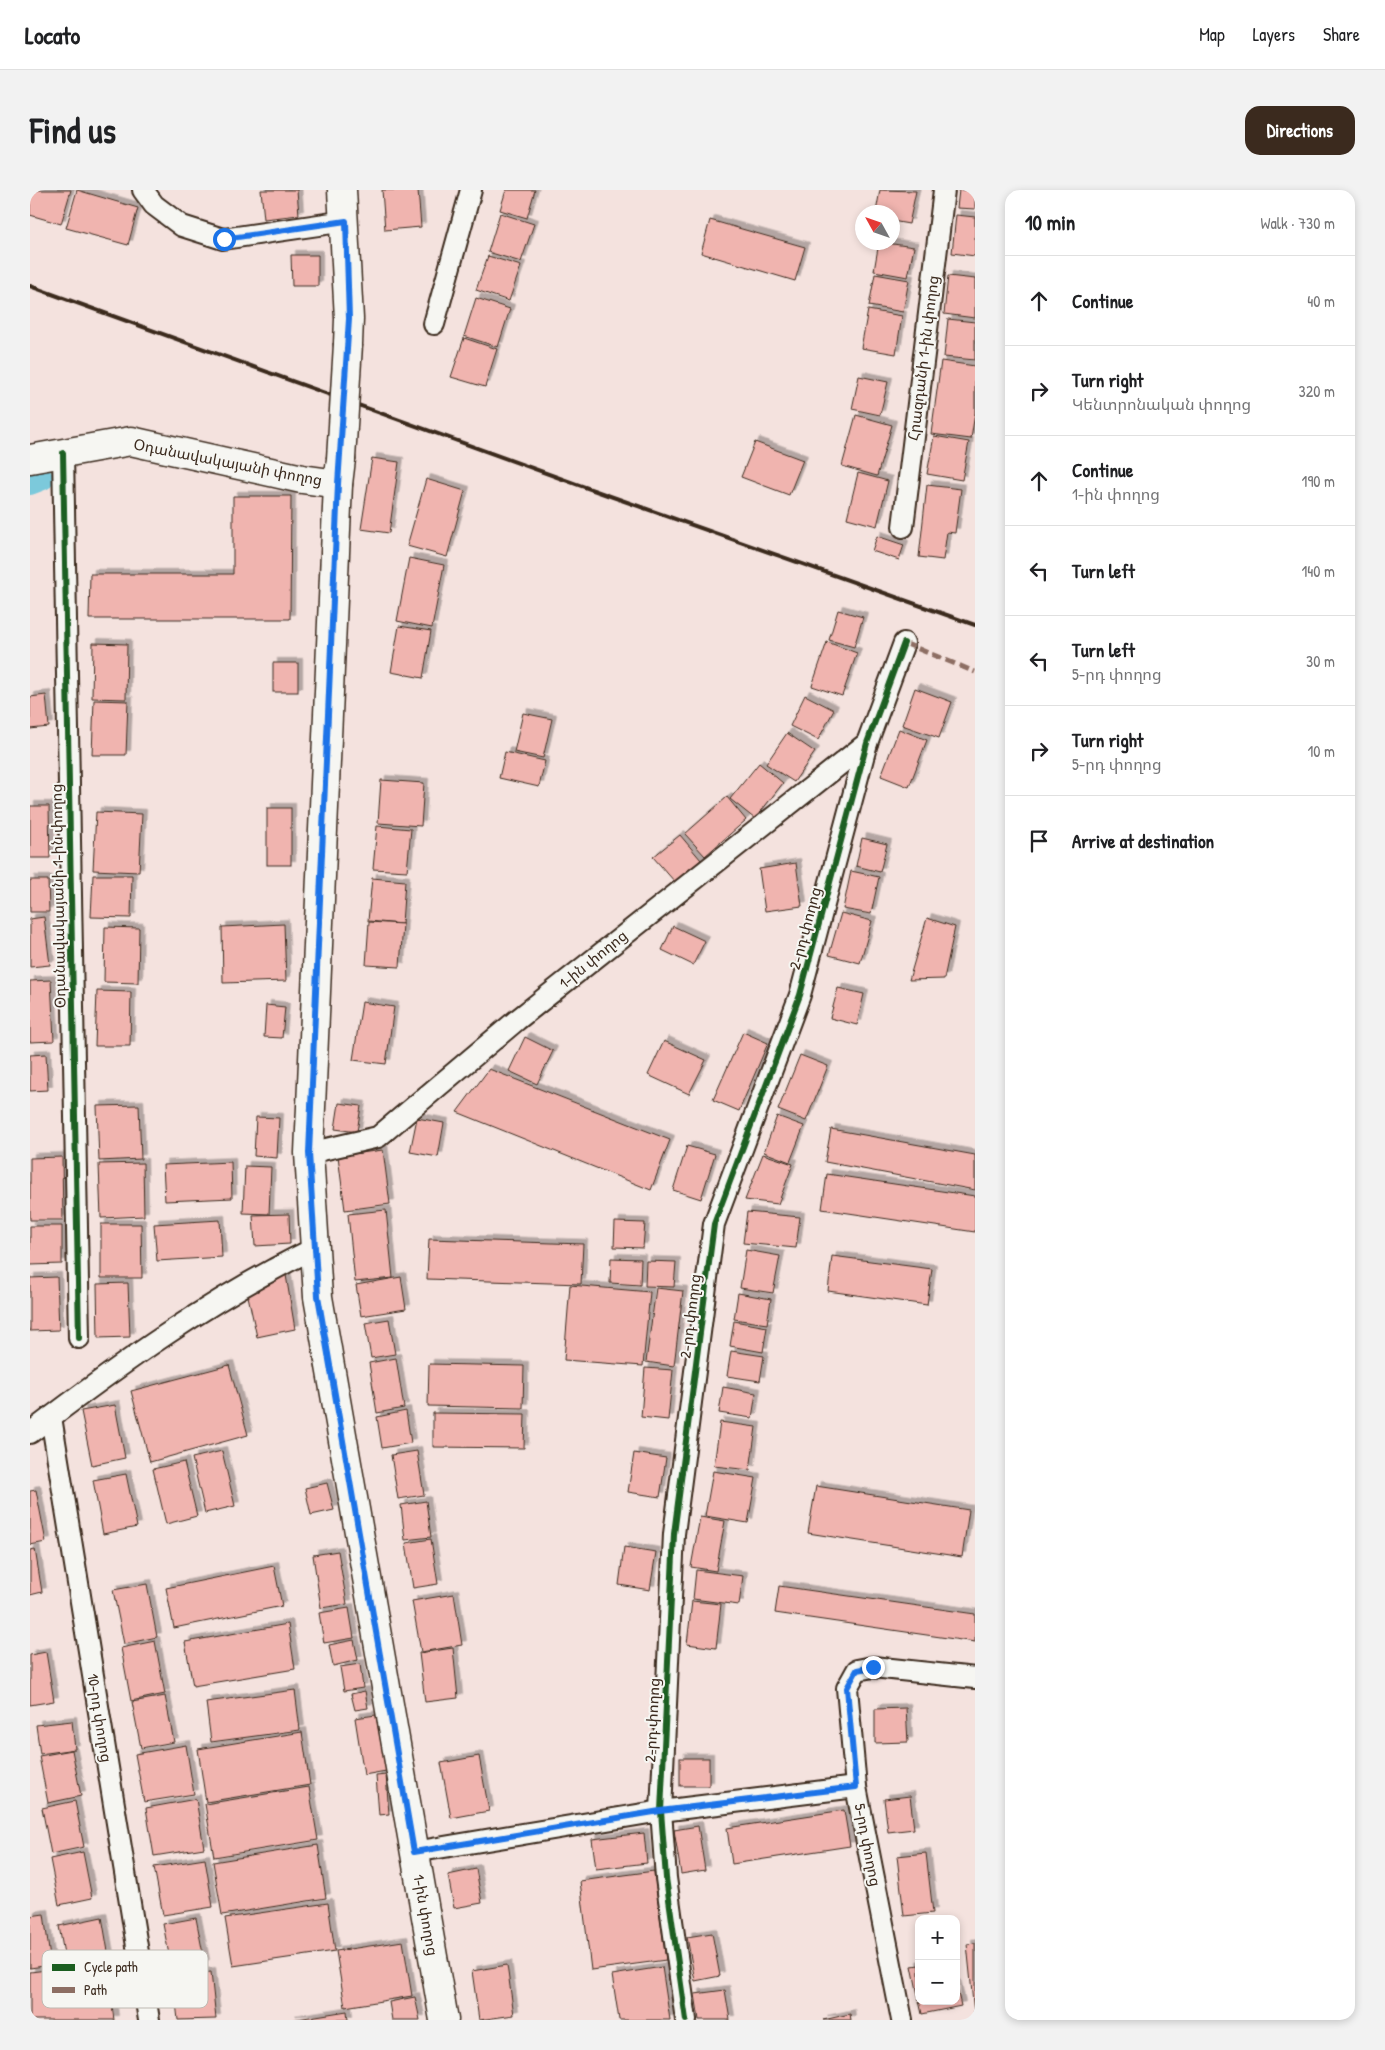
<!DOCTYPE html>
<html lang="en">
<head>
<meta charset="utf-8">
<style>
	body { margin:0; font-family:"Patrick Hand","Noto Sans Armenian",sans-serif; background:#f2f2f2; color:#202124 }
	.controls { position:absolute; right:15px; bottom:15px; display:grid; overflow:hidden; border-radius:10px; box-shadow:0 2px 8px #0003 }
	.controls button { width:45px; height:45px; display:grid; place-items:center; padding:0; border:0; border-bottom:1px solid #e0e0e0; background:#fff; color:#202124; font:25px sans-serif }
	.compass { position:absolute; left:825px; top:15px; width:45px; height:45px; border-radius:50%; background:#fff; box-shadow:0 2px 8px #0003; rotate:310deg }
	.stop { position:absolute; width:15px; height:15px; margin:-11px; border:4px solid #1a73e8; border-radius:50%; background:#fff }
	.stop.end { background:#1a73e8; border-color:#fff; box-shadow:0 1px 5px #0008 }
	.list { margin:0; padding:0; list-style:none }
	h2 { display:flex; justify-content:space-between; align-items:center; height:65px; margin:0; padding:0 20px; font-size:21px }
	h2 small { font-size:16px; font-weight:400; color:#757577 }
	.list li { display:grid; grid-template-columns:32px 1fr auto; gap:15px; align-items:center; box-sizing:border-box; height:90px; padding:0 20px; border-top:1px solid #e0e0e0 }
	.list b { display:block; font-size:19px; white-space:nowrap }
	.list p { margin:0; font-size:16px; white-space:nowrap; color:#757577 }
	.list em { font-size:16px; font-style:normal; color:#757577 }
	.icon { flex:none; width:28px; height:28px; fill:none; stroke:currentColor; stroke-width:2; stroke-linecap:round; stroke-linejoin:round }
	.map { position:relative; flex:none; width:945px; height:1830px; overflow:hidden; border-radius:15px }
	header { display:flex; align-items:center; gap:30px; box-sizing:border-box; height:70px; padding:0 25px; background:#fff; border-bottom:1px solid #e0e0e0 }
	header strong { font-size:24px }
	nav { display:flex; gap:28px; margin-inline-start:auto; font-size:18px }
	.intro { display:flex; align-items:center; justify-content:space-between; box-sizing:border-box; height:120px; padding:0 30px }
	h1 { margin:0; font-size:35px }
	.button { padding:12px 22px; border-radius:15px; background:#3b2a1e; color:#fff; font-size:18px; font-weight:700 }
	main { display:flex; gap:30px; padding:0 30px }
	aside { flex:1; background:#fff; border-radius:15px; box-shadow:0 2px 8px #0003 }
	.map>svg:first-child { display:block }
</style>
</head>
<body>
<header>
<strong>Locato</strong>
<nav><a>Map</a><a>Layers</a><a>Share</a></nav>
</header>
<div class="intro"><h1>Find us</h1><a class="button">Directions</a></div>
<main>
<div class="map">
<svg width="945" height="1830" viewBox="0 0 945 1830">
	<defs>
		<filter id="shadow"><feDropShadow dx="4.5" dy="-4.5" stdDeviation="0" flood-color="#0004"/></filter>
	</defs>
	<rect width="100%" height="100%" fill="#f4e2de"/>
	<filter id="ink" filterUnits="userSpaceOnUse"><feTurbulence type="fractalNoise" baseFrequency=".02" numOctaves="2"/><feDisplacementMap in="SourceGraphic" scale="10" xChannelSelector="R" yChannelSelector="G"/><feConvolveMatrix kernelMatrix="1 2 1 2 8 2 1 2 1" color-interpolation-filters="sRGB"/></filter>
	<g filter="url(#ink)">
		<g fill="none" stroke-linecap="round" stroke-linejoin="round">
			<polyline stroke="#7cc9db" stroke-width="22" points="0,294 13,289"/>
		</g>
		<g fill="#f0b4af" stroke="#3b2a1e" filter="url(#shadow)">
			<polygon points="0,0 41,0 31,34 0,25"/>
			<polygon points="47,0 108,18 98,55 36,38"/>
			<polygon points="231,0 267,0 269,25 234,29"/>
			<polygon points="352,0 388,0 391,37 355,40"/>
			<polygon points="476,0 505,0 497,28 470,20"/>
			<polygon points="850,0 886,1 879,34 862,31 862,22 846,22"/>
			<polygon points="929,0 945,0 945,19 927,18"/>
			<polygon points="470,23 504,34 491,72 458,62"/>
			<polygon points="926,25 945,27 945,66 922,63"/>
			<polygon points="680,30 775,57 765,91 671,63"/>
			<polygon points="849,52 884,57 878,87 844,81"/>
			<polygon points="261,65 288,65 288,96 262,96"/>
			<polygon points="458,66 491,76 479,111 446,100"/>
			<polygon points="845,84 879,90 873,122 839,116"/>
			<polygon points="918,86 945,89 945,128 914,124"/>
			<polygon points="446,108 480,119 468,157 434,146"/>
			<polygon points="838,120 872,126 866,164 831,158"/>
			<polygon points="918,129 945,132 945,170 914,167"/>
			<polygon points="434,148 467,159 455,197 421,187"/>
			<polygon points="911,171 945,176 945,223 941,249 901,244"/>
			<polygon points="829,186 858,192 850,225 822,219"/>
			<polygon points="826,225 862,235 847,286 812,276"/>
			<polygon points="904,246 939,252 932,290 897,284"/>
			<polygon points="725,252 773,270 759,305 711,287"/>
			<polygon points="342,268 369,272 359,343 331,339"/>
			<polygon points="828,283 858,291 847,336 817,328"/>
			<polygon points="396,289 435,301 417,367 377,356"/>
			<polygon points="897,295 931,299 925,343 917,342 913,370 889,367"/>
			<polygon points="203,306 261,306 260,429 59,429 60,384 203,384"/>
			<polygon points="847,346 874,355 869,370 842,361"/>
			<polygon points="379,368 414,375 402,438 367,431"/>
			<polygon points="808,420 833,427 824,457 799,450"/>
			<polygon points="369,436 401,441 393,488 361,482"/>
			<polygon points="797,452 827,463 812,506 782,496"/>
			<polygon points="63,453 97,454 96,509 62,508"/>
			<rect x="243" y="473" width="25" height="29"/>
			<polygon points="885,498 922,512 909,548 872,535"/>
			<polygon points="16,505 19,537 0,539 0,507"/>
			<polygon points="775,505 804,520 788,550 760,536"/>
			<polygon points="64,510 98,511 96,565 62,565"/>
			<polygon points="493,523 522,529 513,568 484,562"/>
			<polygon points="869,539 897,550 879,597 851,586"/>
			<polygon points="757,543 785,562 764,592 736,574"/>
			<polygon points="475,562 515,571 509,597 469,588"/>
			<polygon points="729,573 753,593 725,629 700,609"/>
			<polygon points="351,590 394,593 391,636 348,633"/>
			<polygon points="697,607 716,630 675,666 655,644"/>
			<polygon points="0,616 19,616 20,668 0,668"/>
			<rect x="237" y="618" width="24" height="57"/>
			<polygon points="66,622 112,624 109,682 63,680"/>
			<polygon points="347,636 381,639 377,681 343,679"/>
			<polygon points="650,645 671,670 645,692 623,667"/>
			<polygon points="832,648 857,654 850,682 826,676"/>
			<polygon points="766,673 772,716 735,721 729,679"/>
			<polygon points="821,681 849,687 841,724 813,719"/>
			<polygon points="63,685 102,685 101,728 61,727"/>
			<polygon points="342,688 375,691 372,734 338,731"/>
			<polygon points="0,690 18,690 19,722 0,722"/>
			<polygon points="811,723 842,731 830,773 799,765"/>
			<polygon points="14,727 20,775 0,777 0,729"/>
			<polygon points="897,728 925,737 914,789 879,790"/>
			<polygon points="339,732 373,734 370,777 336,775"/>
			<polygon points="254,734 256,791 193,793 192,737"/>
			<polygon points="643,736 675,751 663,775 632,760"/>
			<polygon points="75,737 109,738 108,793 74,792"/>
			<polygon points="21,790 24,851 0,852 0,791"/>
			<polygon points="808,798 834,804 827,835 800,828"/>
			<polygon points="67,801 101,802 100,856 65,856"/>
			<polygon points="332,812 364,817 356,874 323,870"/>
			<polygon points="236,815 255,817 252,848 234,847"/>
			<polygon points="713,842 738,853 709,921 683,910"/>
			<polygon points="495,847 523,861 507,894 479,881"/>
			<polygon points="634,851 676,870 659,904 618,885"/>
			<polygon points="16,864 18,900 0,901 0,865"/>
			<polygon points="770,865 798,876 776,931 748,920"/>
			<polygon points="459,879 640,950 621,1000 427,922"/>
			<polygon points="309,913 331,916 327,942 305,939"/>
			<polygon points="109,915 111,969 69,971 67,916"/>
			<polygon points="747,926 774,936 760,972 734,962"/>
			<polygon points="226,927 249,928 247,968 224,966"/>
			<polygon points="387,928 414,933 408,967 380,962"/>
			<polygon points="801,939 945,965 945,1000 795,972"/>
			<polygon points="657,956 685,964 671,1009 643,1000"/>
			<polygon points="353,960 360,1014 315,1020 308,966"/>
			<polygon points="733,964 763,974 748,1014 715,1010"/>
			<polygon points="32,967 33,1030 0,1030 0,968"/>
			<polygon points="201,972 202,1008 135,1011 133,975"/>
			<polygon points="113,973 114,1026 71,1028 69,974"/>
			<polygon points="215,976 241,977 239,1024 213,1023"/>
			<polygon points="797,984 945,1006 945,1042 792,1019"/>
			<polygon points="356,1020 363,1088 325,1092 318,1024"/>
			<polygon points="717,1022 770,1027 766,1058 713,1053"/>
			<polygon points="259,1024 260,1054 225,1056 223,1025"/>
			<polygon points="190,1030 192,1067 127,1071 124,1034"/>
			<polygon points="585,1032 615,1033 613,1058 584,1057"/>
			<polygon points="71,1034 111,1034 112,1088 71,1088"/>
			<polygon points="0,1036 32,1036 32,1074 0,1075"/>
			<polygon points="399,1049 553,1054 551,1094 397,1089"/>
			<polygon points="716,1060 750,1066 743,1103 710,1098"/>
			<polygon points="802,1066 902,1079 897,1115 798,1101"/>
			<polygon points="581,1068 611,1069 610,1095 580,1093"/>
			<polygon points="616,1071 646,1072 644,1097 615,1096"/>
			<polygon points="256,1085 265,1139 227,1147 218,1106"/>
			<polygon points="27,1087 29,1140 0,1141 0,1088"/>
			<polygon points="371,1087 376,1119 331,1126 326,1095"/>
			<polygon points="98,1093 100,1147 68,1148 67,1094"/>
			<polygon points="540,1095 620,1102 613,1176 534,1170"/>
			<polygon points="626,1098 653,1101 644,1176 616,1172"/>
			<polygon points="708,1103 741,1109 737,1134 704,1129"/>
			<polygon points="359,1129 365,1164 341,1168 335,1133"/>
			<polygon points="704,1131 737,1137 733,1162 700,1156"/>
			<polygon points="701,1161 734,1166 730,1191 697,1186"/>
			<polygon points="366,1168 374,1218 347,1223 339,1173"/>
			<polygon points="399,1174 494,1176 493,1218 398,1216"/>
			<polygon points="199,1175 218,1245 120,1272 101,1201"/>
			<polygon points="615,1178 643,1180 638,1230 611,1227"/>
			<polygon points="693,1197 726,1203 722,1228 689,1223"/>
			<polygon points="85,1215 95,1268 62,1275 51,1221"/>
			<polygon points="376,1221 381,1253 352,1258 347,1227"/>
			<polygon points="403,1223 495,1224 494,1258 403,1257"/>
			<polygon points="690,1232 726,1237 720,1280 684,1276"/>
			<polygon points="192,1261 205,1316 175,1323 162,1268"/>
			<polygon points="387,1261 394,1305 368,1309 361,1265"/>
			<polygon points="604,1263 636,1268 630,1307 598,1302"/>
			<polygon points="154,1272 167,1326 136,1334 123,1279"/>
			<polygon points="683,1281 726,1288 718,1333 675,1326"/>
			<polygon points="96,1284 107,1337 73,1344 63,1290"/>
			<polygon points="297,1293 304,1320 281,1325 275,1298"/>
			<polygon points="786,1296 939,1320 932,1367 778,1343"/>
			<polygon points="6,1300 16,1352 0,1355 0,1301"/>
			<polygon points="396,1311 401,1347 375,1350 371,1315"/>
			<polygon points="670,1327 695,1331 686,1381 661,1377"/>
			<polygon points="401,1349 408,1394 383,1398 376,1353"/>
			<polygon points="594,1357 626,1362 620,1400 589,1395"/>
			<polygon points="5,1359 12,1402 0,1405 0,1360"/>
			<polygon points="308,1361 317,1414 291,1418 283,1365"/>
			<polygon points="244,1376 252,1416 144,1438 136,1398"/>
			<polygon points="666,1380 713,1386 709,1415 663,1409"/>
			<polygon points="117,1394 127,1447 94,1454 83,1400"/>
			<polygon points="749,1396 945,1424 945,1452 745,1423"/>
			<polygon points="424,1404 432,1455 391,1462 382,1411"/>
			<polygon points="662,1411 691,1414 686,1458 657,1454"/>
			<polygon points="319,1418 324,1448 294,1453 289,1423"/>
			<polygon points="258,1434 265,1479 163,1496 155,1452"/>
			<polygon points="324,1450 328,1470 303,1476 299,1455"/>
			<polygon points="125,1451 135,1504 101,1511 91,1458"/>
			<polygon points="423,1458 428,1508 395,1512 389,1463"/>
			<polygon points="16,1462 24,1511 0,1515 0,1465"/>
			<polygon points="330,1474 333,1498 314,1501 310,1477"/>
			<polygon points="265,1500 270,1540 181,1552 176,1512"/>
			<polygon points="335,1501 338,1518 325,1520 321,1504"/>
			<polygon points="135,1506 144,1552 111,1558 102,1512"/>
			<polygon points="876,1518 878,1552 845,1553 845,1519"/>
			<polygon points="346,1525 356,1581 334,1585 325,1528"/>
			<polygon points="42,1531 45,1559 10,1564 6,1535"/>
			<polygon points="272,1542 280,1595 176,1612 168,1559"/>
			<polygon points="156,1555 164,1604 114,1612 105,1564"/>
			<polygon points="42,1560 51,1606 18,1613 9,1566"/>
			<polygon points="449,1566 459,1621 421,1628 411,1573"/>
			<rect x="650" y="1568" width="29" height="28"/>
			<polygon points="356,1585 359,1624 349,1625 346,1586"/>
			<polygon points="279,1597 288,1650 184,1667 175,1614"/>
			<polygon points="880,1606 884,1639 858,1642 854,1609"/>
			<polygon points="166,1609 174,1658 124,1666 116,1618"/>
			<polygon points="45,1611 54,1657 21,1664 12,1618"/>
			<polygon points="814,1620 820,1656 702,1674 697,1638"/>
			<polygon points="668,1636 675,1680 651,1684 644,1640"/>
			<polygon points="614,1643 617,1673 566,1679 562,1649"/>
			<polygon points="288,1655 296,1708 192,1725 183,1672"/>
			<polygon points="53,1662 62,1708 29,1715 20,1669"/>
			<polygon points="896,1663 903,1723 874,1726 867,1666"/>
			<polygon points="175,1669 183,1717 133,1725 124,1677"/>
			<polygon points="446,1679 452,1713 424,1718 418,1685"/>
			<polygon points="624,1681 636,1770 561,1780 550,1691"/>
			<polygon points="298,1713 305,1761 203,1776 195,1728"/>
			<polygon points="14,1724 21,1775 0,1778 0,1726"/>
			<polygon points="72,1727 80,1773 37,1781 29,1736"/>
			<polygon points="166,1728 175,1774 142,1780 133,1734"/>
			<polygon points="682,1743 690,1786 665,1791 657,1747"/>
			<polygon points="373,1751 382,1806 315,1817 306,1761"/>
			<polygon points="945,1753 945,1823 944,1823 937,1754"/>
			<polygon points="477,1775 484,1825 449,1830 442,1781"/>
			<polygon points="889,1775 889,1810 882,1776"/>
			<polygon points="632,1777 640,1830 589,1830 582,1785"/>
			<polygon points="17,1780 20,1801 79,1793 84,1830 0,1830 0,1782"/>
			<polygon points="181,1782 186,1829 148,1830 143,1786"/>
			<polygon points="926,1794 931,1816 892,1824 889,1811 926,1811"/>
			<polygon points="695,1800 700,1830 669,1830 665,1804"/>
			<polygon points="385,1807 390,1830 362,1830 359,1812"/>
			<polygon points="317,1821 318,1830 261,1830"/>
			<polygon points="820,1824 821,1830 793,1830"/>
		</g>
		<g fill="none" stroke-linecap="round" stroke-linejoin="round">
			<defs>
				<g id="street">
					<polyline points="113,0 124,15 152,36 193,49 316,31"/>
					<polyline points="404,134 441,0"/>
					<polyline points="33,263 49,1148"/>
					<polyline points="873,337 914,0"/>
					<polyline points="279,963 348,947 487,830 837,553"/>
					<polyline points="21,1227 119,1830"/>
					<path d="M0,1243c89,-68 182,-135 283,-184"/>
					<polyline points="384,1662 631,1621 826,1597"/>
					<polyline points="656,1830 636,1688 631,1621 644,1344 684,1034 770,805 837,553 874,453"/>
					<polyline points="872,1830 826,1597 817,1498 827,1480 843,1477 945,1488"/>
				</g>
				<g id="secondary">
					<polyline points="312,0 319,129 318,154"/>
					<polyline points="0,269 101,251 272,289 308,294"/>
					<polyline points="311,269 308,294 279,963 288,1107 414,1830"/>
				</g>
			</defs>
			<use href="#street" stroke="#3b2a1e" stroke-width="24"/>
			<use href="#secondary" stroke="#3b2a1e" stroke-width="31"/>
			<use href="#street" stroke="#f6f6f2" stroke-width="20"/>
			<use href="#secondary" stroke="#f6f6f2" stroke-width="28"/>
			<polyline stroke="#3b2a1e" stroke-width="4" points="0,96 549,295 945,435"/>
			<defs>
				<polyline id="secondary-bridge" points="311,269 318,154"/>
			</defs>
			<use href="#secondary-bridge" stroke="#3b2a1e" stroke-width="31" stroke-linecap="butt"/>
			<use href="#secondary-bridge" stroke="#f6f6f2" stroke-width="28"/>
			<polyline stroke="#8d6e63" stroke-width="5" stroke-dasharray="10 5" stroke-linecap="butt" points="874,453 945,482"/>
			<defs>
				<g id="cycleway">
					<polyline points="33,263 49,1148"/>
					<polyline points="656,1830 636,1688 631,1621 644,1344 684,1034 770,805 837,553 874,453"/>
				</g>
			</defs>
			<use href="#cycleway" stroke="#f6f6f2" stroke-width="9"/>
			<use href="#cycleway" stroke="#1b5e20" stroke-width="6"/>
		</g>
	</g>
	<g fill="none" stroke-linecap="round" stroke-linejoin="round" filter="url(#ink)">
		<polyline stroke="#1a73e8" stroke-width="6" points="194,49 316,31 319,129 308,294 279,963 288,1106 384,1662 630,1621 826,1597 817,1498 827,1480 843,1477"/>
	</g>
	<g text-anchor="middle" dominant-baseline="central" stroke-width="4" stroke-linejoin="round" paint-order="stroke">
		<g font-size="15" fill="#3b2a1e" stroke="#f6f6f2">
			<text transform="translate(893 168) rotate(-83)">Հրազդանի 1-ին փողոց</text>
			<text transform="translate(198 272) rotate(11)">Օդանավակայանի փողոց</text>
			<text transform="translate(28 706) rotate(-91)">Օդանավակայանի 1-ին փողոց</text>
			<text transform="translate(775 738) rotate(-75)">2-րդ փողոց</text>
			<text transform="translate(563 769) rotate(-39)">1-ին փողոց</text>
			<text transform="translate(660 1126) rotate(-83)">2-րդ փողոց</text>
			<text transform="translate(70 1528) rotate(81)">10-րդ փողոց</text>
			<text transform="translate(622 1530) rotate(-87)">2-րդ փողոց</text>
			<text transform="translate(838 1655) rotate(79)">5-րդ փողոց</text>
			<text transform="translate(396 1725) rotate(80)">1-ին փողոց</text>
		</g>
	</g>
	<rect x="12" y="1760" width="166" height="58" rx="8" fill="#f6f6f2" stroke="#beb9b2" stroke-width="1"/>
	<rect x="22" y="1774" width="23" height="7" fill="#1b5e20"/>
	<rect x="22" y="1797" width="23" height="6" fill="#8d6e63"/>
	<g font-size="14" fill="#3b2a1e">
		<text x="54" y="1782">Cycle path</text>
		<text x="54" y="1805">Path</text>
	</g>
</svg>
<div class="controls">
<button>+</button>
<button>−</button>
</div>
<svg class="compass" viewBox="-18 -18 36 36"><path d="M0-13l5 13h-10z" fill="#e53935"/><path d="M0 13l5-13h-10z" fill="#757577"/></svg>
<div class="stop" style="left:194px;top:49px"></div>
<div class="stop end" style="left:843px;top:1477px"></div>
</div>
<aside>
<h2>10 min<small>Walk · 730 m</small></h2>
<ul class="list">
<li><svg class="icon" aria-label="ahead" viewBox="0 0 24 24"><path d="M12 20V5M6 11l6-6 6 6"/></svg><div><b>Continue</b></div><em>40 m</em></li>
<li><svg class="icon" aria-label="right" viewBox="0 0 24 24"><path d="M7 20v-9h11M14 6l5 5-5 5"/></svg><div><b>Turn right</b><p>Կենտրոնական փողոց</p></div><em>320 m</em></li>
<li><svg class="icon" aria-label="ahead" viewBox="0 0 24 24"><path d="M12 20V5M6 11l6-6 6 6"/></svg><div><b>Continue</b><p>1-ին փողոց</p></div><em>190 m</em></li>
<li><svg class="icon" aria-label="left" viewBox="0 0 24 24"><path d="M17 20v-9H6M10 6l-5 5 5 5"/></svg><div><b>Turn left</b></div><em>140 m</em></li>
<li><svg class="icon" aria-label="left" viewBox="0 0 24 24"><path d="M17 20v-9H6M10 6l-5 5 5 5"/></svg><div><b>Turn left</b><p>5-րդ փողոց</p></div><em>30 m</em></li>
<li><svg class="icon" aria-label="right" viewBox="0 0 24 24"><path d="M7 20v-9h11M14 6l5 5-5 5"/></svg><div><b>Turn right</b><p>5-րդ փողոց</p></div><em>10 m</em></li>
<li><svg class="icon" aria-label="arrive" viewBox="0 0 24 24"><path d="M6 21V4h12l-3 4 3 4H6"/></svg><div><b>Arrive at destination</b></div></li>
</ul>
</aside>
</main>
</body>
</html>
